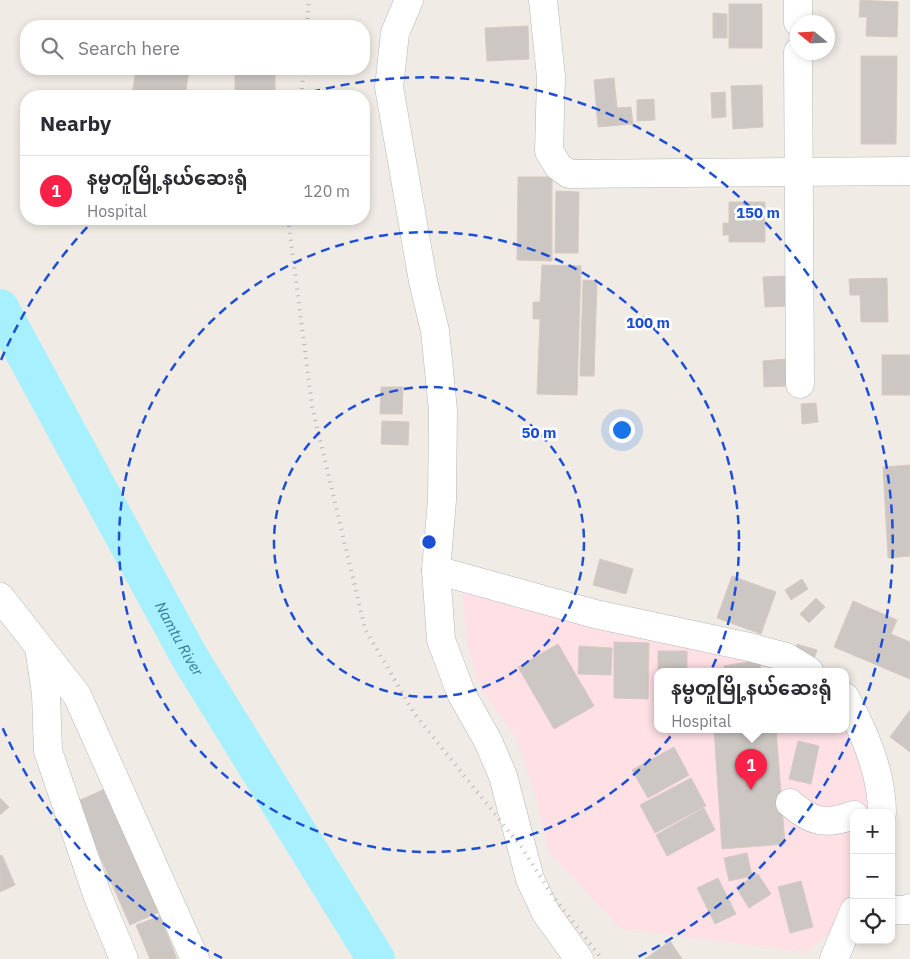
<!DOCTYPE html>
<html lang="en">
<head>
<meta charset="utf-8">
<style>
	body { margin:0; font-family:"IBM Plex Sans","Noto Sans Myanmar",sans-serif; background:#f7f7f7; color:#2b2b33 }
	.controls { position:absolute; right:15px; bottom:15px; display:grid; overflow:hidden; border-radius:10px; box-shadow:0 2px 8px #0003 }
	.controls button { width:45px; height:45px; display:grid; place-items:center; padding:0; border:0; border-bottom:1px solid #e1e1e2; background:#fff; color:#2b2b33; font:25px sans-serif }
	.compass { position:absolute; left:790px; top:15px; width:45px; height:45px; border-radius:50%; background:#fff; box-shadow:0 2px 8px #0003; rotate:288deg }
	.you { position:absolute; left:621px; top:429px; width:18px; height:18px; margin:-12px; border:4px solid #fff; border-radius:50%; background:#1a73e8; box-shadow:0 0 0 8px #1a73e833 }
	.badge { display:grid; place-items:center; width:32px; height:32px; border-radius:50%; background:#fa2149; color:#fff; font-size:16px; font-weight:700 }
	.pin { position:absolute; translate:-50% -41px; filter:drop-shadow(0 1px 2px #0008) }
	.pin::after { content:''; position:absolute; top:26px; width:18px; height:15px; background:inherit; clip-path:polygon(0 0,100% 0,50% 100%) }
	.popup { position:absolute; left:654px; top:668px; width:195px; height:65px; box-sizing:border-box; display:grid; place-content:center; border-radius:10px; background:#fff; filter:drop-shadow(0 1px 4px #0005); font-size:16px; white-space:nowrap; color:#7c7c81 }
	.popup b { font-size:19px; color:#2b2b33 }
	.popup::after { content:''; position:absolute; left:50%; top:100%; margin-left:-10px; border:10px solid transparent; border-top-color:#fff }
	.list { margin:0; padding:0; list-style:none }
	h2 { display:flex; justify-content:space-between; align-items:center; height:65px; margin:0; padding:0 20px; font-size:21px }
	h2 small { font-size:16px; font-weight:400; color:#7c7c81 }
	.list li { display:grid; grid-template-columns:32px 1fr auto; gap:15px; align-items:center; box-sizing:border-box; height:70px; padding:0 20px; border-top:1px solid #e1e1e2 }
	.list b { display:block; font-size:19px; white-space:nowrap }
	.list p { margin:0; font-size:16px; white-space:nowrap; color:#7c7c81 }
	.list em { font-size:16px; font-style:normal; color:#7c7c81 }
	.icon { flex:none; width:28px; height:28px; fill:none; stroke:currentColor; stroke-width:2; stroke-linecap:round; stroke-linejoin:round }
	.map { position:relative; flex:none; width:910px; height:959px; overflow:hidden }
	.search { position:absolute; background:#fff; box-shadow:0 2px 8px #0003; left:20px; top:20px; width:350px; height:55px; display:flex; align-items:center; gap:12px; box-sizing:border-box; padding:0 18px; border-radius:20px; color:#7c7c81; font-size:19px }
	.panel { position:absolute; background:#fff; box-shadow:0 2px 8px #0003; left:20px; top:90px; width:350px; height:135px; border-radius:20px }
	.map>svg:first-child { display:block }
</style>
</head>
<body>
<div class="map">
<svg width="910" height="959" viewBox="0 0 910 959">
	<rect width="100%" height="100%" fill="#f0ebe5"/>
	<polygon fill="#fee0e5" points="463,589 794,671 657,671 657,729 845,729 845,719 862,756 868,813 854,813 854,884 835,929 806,952 621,929 549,852 535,794 517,740 481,689 466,640"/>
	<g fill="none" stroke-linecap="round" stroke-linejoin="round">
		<path stroke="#a6f0ff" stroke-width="38" id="s1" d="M0,308l190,350 186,301"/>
	</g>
	<g fill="#cdc7c3" stroke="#d6cac2">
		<polygon points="860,0 898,2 897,37 866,36 867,17 859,17"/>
		<rect x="729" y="4" width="33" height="44"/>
		<polygon points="713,13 727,14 727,38 713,38"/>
		<polygon points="528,26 529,59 487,61 485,28"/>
		<polygon points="861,56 897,56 896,144 861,144"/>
		<polygon points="136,69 189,71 185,96 132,96"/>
		<rect x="235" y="69" width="40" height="27"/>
		<polygon points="614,78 617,108 631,107 633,124 598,127 594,80"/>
		<polygon points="762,85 763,127 733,129 731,86"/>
		<polygon points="725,92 726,117 712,118 711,93"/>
		<polygon points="654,99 655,120 637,121 637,100"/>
		<polygon points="518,177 552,177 552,261 517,260"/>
		<polygon points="556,191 579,192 578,253 555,253"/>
		<polygon points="729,202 765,202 765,242 729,242 729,235 723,235 723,223 729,223"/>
		<polygon points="542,265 581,266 577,395 537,394 540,319 533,319 533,302 540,302"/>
		<polygon points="786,276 788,306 765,307 763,277"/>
		<polygon points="887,278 888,322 861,322 860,295 850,295 849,279"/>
		<polygon points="583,280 597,281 594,376 580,376"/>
		<rect x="882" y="355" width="28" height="40"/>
		<polygon points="785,359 787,386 764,387 763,361"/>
		<polygon points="381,387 403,387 402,414 380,414"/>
		<polygon points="816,403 818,422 802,424 801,404"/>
		<polygon points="382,421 409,422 408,445 381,444"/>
		<polygon points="910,465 910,556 888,558 883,467"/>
		<polygon points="600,559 633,569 626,594 593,585"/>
		<polygon points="732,576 776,592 761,634 717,618"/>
		<polygon points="802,579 808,589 791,600 785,590"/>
		<polygon points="816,598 825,607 809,623 800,614"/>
		<polygon points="853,601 897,620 891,634 910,642 910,679 834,647"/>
		<polygon points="614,642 649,643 648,699 614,698"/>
		<polygon points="558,644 594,706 554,729 518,667"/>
		<polygon points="797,644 817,650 813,662 793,656"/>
		<polygon points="579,646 612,648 611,675 578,674"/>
		<rect x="658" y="651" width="29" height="20"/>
		<polygon points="759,660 761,671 725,671 724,666"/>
		<polygon points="910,710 910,752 890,737"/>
		<polygon points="714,729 776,729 785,844 722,849"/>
		<polygon points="798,741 819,746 811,784 789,779"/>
		<polygon points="674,747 689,775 648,798 632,770"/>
		<polygon points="691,778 706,806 655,833 640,805"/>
		<polygon points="109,787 164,910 130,925 76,802"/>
		<polygon points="0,798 9,807 0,815"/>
		<polygon points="704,808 715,830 667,856 656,835"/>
		<polygon points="747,853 752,876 729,881 724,858"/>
		<polygon points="2,855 15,885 0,892 0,856"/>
		<polygon points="758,874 771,894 749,908 736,887"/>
		<polygon points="718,878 736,914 715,924 697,888"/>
		<polygon points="801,881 813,927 790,933 778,887"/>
		<polygon points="160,916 177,959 150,959 136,925"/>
		<polygon points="670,941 682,959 645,959"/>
	</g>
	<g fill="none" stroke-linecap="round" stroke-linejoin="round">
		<defs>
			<g id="minor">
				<polyline points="409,0 395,33 389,87 423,281 435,331 443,410 442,500 436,570 441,640 461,693 488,741 503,776 530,879 546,913 579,959"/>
				<polyline points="543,0 551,77 549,151 558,166 569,174 910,171"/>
				<polyline points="798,0 798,22"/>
				<polyline points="798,52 800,384"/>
				<polyline points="436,570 595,614 749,647 786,657 809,671"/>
				<polyline points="0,597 77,695 195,959"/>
				<polyline points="39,647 46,694 48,751 98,897 124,959"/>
				<path d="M845,697c19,34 37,76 37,116"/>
				<path d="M790,803c22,20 36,22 64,12"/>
				<polyline points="891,910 907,910 910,908"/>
				<polyline points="834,959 854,911"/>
			</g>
		</defs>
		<use href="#minor" stroke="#b2b8bb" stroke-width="29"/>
		<use href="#minor" stroke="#fff" stroke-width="28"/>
		<g stroke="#b4b5b6" stroke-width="4" stroke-dasharray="1 6" stroke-linecap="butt">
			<polyline points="307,26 309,0"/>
			<polyline points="301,96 304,69"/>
			<polyline points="288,219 312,406 365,629 414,713 522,848 552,895 602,959"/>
		</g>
	</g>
	<g fill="none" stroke="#1d4ed8" stroke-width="2.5" stroke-dasharray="9 6">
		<circle cx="429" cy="542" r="155"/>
		<circle cx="429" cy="542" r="310"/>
		<path d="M222 958A465 465 0 0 1 1 724M1 360A465 465 0 0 1 95 219M297 96A465 465 0 0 1 636 958"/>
	</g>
	<g text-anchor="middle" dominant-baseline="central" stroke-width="5" stroke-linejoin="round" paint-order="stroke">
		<g font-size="15" font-style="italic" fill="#2f7c96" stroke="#fff">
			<text stroke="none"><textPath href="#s1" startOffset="376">Namtu River</textPath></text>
		</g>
	</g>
	<circle cx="429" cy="542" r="8" fill="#1d4ed8" stroke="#fff" stroke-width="2.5"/>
	<g font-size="15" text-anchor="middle" font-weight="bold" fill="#1d4ed8" stroke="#fff" stroke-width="5" stroke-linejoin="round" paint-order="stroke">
		<text x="758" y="218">150 m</text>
		<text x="648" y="328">100 m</text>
		<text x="539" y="438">50 m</text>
	</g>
</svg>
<div class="controls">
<button>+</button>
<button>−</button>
<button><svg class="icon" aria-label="locate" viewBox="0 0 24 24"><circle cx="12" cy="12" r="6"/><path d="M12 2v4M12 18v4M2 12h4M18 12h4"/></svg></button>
</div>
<svg class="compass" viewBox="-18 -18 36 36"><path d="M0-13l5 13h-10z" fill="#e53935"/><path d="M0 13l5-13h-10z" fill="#7c7c81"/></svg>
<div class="you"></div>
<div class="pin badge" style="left:751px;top:790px">1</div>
<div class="popup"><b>နမ္မတူမြို့နယ်ဆေးရုံ</b>Hospital</div>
<div class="search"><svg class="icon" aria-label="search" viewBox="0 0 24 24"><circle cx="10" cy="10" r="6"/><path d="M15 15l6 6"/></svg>Search here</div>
<section class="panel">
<h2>Nearby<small></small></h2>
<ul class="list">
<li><span class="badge">1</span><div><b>နမ္မတူမြို့နယ်ဆေးရုံ</b><p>Hospital</p></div><em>120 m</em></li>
</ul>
</section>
</div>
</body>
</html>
